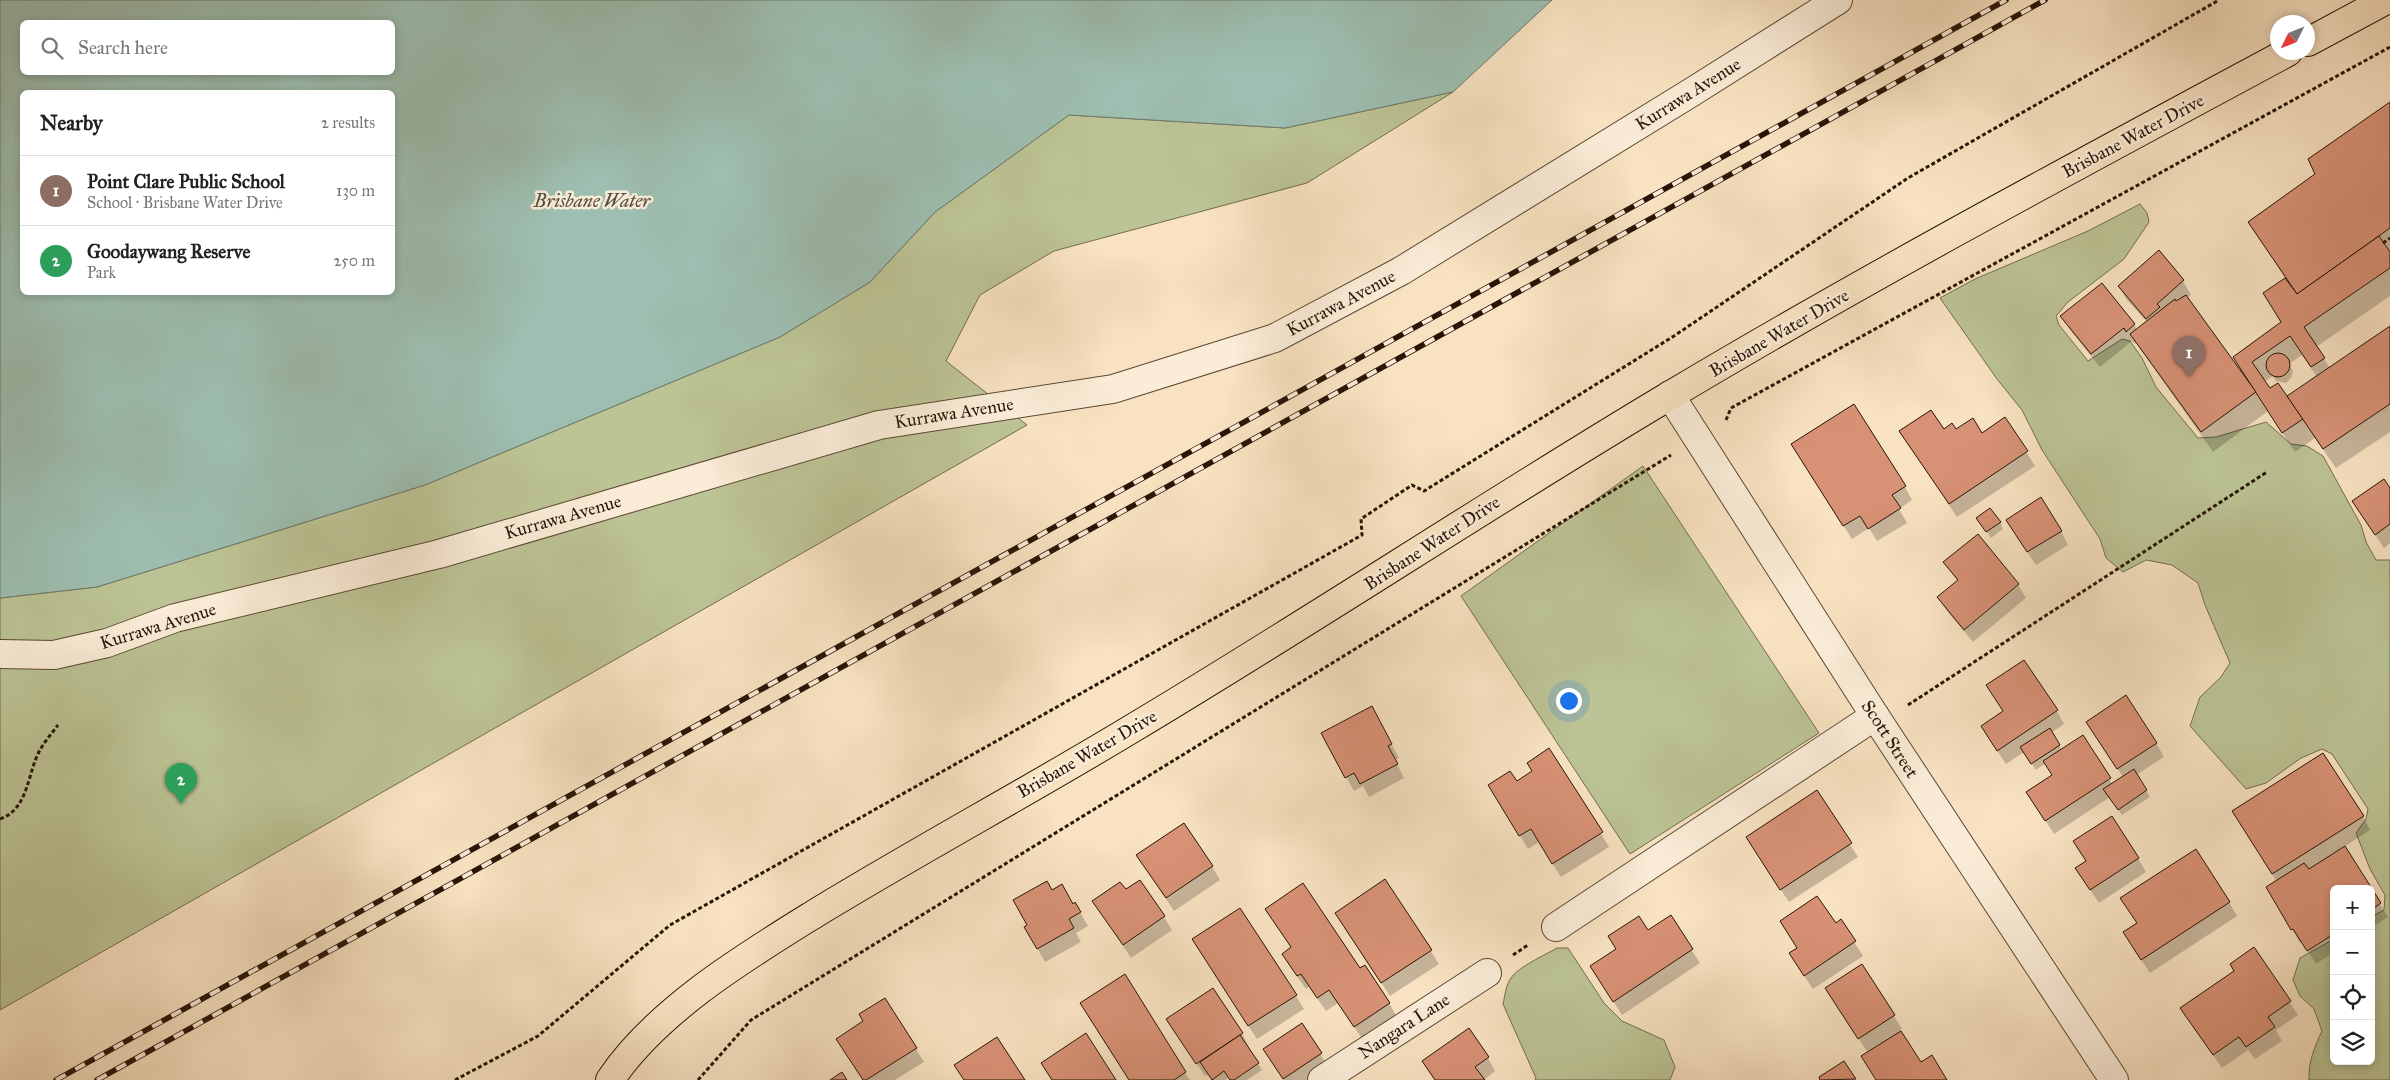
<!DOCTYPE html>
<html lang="en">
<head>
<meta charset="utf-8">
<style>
	body { margin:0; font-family:"IM FELL Great Primer",serif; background:#f2f2f2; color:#222 }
	.controls { position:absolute; right:15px; bottom:15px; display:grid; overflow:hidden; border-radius:8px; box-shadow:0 2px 8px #0003 }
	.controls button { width:45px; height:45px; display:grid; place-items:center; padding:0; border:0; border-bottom:1px solid #e0e0e0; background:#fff; color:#222; font:25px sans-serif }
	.compass { position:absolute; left:2270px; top:15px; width:45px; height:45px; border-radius:50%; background:#fff; box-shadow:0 2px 8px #0003; rotate:227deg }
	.you { position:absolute; left:1568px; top:700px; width:18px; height:18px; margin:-12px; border:4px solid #fff; border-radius:50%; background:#1a73e8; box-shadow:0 0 0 8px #1a73e833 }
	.badge { display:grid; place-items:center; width:32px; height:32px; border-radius:50%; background:#8f2418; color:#fff; font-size:16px; font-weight:700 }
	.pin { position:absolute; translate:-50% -41px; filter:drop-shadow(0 1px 2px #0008) }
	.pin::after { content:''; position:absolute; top:26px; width:18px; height:15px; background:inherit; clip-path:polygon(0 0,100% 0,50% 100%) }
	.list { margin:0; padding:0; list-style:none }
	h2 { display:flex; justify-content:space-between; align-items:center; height:65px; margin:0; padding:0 20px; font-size:21px }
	h2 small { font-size:16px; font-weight:400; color:#767676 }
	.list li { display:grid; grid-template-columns:32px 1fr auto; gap:15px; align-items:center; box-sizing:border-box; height:70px; padding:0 20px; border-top:1px solid #e0e0e0 }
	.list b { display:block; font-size:19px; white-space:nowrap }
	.list p { margin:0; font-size:16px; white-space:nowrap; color:#767676 }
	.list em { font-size:16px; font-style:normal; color:#767676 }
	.icon { flex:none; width:28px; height:28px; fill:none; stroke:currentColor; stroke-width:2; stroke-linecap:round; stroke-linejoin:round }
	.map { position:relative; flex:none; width:2390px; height:1080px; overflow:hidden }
	.search { position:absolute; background:#fff; box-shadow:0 2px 8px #0003; left:20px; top:20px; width:375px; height:55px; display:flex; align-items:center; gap:12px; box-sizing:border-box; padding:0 18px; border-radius:8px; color:#767676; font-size:19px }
	.panel { position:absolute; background:#fff; box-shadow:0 2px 8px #0003; left:20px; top:90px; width:375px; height:205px; border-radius:8px }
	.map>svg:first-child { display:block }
</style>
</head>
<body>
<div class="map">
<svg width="2390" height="1080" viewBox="0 0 2390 1080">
	<rect width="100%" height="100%" fill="#f8e2c1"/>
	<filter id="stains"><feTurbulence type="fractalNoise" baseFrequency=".004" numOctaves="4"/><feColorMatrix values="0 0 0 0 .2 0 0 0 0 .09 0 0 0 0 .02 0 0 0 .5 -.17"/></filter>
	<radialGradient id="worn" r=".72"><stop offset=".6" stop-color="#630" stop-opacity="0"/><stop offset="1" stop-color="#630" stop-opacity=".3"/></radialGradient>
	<g fill="#bcc394" stroke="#726c4d">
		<polygon points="1453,92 1307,183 1054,251 980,295 946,361 1027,425 0,1010 0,598 97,587 425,485 780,337 870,282 935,212 1069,115 1285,128"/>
		<path d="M2140,204l7,9 2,9 -25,37 -56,43 -12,14 3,9 29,36 34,-22 8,2 12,17 14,29 42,51 18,-1 50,-15 25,22 16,2 16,10 38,69 5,17 10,18h14v520h-81c-1,-18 6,-34 13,-49l-8,-22 -14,-13 -7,-16 7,-22 34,-19v122h37v-144l13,-7 1,-15 -15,-26 -14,-36 10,-14 2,-10 -36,-55 -10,-5 -21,9 -35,25 -20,6 -56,-63 10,-29 21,-20 9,-14 -25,-58 -7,-22 -26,-18 -26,-5 -23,12 -17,-14 -6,-19 -58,-89 -20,-40 -25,-31 -57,-81 35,-19 113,-48z"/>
		<polygon points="1643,466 1819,733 1630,854 1461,596"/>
		<path d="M1557,948h11l36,55 18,18 42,19 11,27 -5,13h-135l1,-2 -33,-74c2,-8 3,-20 8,-26 7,-11 34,-23 46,-30z"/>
	</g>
	<path fill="#9dbeb0" stroke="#6e7a6c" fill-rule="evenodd" d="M0,0h1552l-99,92 -168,36 -216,-13 -134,97 -65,70 -90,55 -355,148 -328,102 -97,11zM22,22h370v50h-370zM22,92h370v200h-370z"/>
	<g fill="#0003" fill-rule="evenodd">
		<path d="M2390,103v193l-74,51 14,21 60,-41v105l-54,36 -21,-30 -20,14 -27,-41 -55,41 -77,-109 -1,1 -3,-3 -32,26 -30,-37 -8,-14 72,8 3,6 10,-8 -20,-22 -8,-14 40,-34 24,29 8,14 -4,3 59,82 1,-1 -12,-22 47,-34 -18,-29 22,-15 -36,-56 66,-49zM2302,355l15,22 -31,20 -16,-7 -6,-8 9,-6 3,5 10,2 5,-5 2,-7 -4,-7z"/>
		<polygon points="2005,419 2035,466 1957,517 1909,445 1943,431 1982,435"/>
		<polygon points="1800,458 1905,487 1912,500 1899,509 1907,523 1877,541 1869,528 1852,539"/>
		<polygon points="2390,490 2390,543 2384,548 2362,515"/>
		<polygon points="2000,522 2003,529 1991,538 1982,525"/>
		<polygon points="2061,531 2068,545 2036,565 2015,534"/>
		<polygon points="1978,536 2018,585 2026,598 1973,642 1947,611 1939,598 1958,582 1945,563"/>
		<polygon points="2057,711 2064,724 2051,733 2062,750 2082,737 2112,784 2123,777 2095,735 2156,743 2164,757 2136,775 2150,797 2122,815 2110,797 2054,834 2036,806 2053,776 2046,763 2036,770 2024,752 2006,764 1990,740"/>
		<polygon points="1379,721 1399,758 1395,760 1404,778 1369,797 1363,786 1354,791 1346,777"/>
		<polygon points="1549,750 1609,847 1561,877 1539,842 1528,849 1497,799 1516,782 1533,772"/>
		<polygon points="1816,792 1858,857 1789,902 1755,851"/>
		<polygon points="2363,816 2370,830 2344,847 2334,889 2334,952 2316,964 2302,942 2300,943 2268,887 2277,882 2242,825"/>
		<polygon points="2138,858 2146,872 2099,903 2085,882 2087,862"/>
		<polygon points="1212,866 1220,880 1174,911 1146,869"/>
		<polygon points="1385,881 1439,964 1390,996 1344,927"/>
		<polygon points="2371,890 2388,917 2371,928"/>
		<polygon points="1126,891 1164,917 1172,930 1131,958 1094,901"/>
		<polygon points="1052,892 1073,905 1075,904 1088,926 1076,933 1081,942 1045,962 1025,927"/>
		<polygon points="2229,902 2237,916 2150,973 2132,946 2138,924 2130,912"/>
		<polygon points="1670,917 1700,963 1622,1015 1600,980"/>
		<polygon points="1841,921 1863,956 1813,989 1798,967"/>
		<polygon points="1275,923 1360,970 1389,1003 1397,1017 1363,1040 1338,1003 1326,1011 1309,987 1306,989 1291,968 1292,948"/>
		<polygon points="2254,949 2298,1015 2276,1030 2282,1041 2255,1059 2248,1050 2222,1068 2190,1022"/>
		<polygon points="1201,953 1296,996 1304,1009 1257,1039"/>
		<polygon points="1862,966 1894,1016 1902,1029 1900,1031 1921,1064 1946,1080 1876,1080 1868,1053 1835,1002"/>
		<polygon points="1124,976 1185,1073 1190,1080 1130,1080"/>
		<polygon points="1302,1025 1329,1068 1310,1080 1284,1080 1273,1063"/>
		<polygon points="1176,1033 1242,1033 1249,1047 1248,1048 1262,1070 1247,1080 1231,1080 1229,1077 1225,1080 1213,1080 1209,1074 1205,1076"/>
		<polygon points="916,1049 924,1062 895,1080 863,1080"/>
		<polygon points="1488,1058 1495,1071 1484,1080 1435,1080 1423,1061"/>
		<polygon points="1844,1062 1855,1080 1821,1080 1820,1078"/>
	</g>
	<g fill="#d79175" stroke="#281506">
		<polygon points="2390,102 2390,228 2297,294 2248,222 2315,174 2308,159"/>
		<polygon points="2379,236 2390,252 2390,268 2304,327 2325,358 2311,367 2290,336 2252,362 2270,388 2278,383 2303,419 2282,433 2233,357 2281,322 2263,293 2285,278 2297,294"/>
		<polygon points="2159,250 2184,280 2157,304 2160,307 2146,319 2118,286"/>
		<polygon points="2102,283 2135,324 2126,332 2124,328 2091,354 2060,316"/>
		<polygon points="2186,295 2256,392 2201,432 2130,334 2175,299 2176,301"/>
		<polygon points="2390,326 2390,404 2323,449 2287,396"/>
		<circle cx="2278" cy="365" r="12"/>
		<polygon points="1854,404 1906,486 1892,495 1901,508 1868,529 1860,516 1843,526 1791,444"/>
		<polygon points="1931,410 1944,429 1952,423 1956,429 1973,418 1982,433 2005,417 2028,451 1949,504 1899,431"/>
		<polygon points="2384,479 2390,488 2390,524 2375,535 2352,501"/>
		<polygon points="2041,497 2062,531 2027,552 2006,520"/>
		<polygon points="1990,508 2001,522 1986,532 1976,518"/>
		<polygon points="1978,534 2019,584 1964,630 1937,597 1958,580 1943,562"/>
		<polygon points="2024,660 2058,710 1997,751 1981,726 2003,711 1986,685"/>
		<polygon points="2126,695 2157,743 2117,769 2086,722"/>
		<polygon points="1372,706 1392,744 1388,746 1398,764 1360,784 1354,773 1345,778 1321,733"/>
		<polygon points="2050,728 2060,745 2031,764 2020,747"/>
		<polygon points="2083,735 2111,778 2045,821 2026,792 2052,775 2043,761"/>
		<polygon points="1549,748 1603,832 1552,864 1531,829 1519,836 1488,785 1510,771 1517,781 1532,771 1527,763"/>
		<polygon points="2323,753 2364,816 2272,874 2232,811"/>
		<polygon points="2134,769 2147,790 2118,810 2103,789"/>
		<polygon points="1817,790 1852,843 1780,890 1746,837"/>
		<polygon points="2112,816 2139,858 2090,890 2075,868 2086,861 2073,841"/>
		<polygon points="1184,823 1213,866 1166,898 1136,855"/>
		<polygon points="2345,846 2381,903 2371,910 2371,889 2334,889 2334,934 2307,951 2293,929 2291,930 2266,887 2304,863 2309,869"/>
		<polygon points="2196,849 2230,902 2141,960 2123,932 2137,923 2120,898"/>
		<polygon points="1385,879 1432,950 1381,983 1335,913"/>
		<polygon points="1140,880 1165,916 1123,945 1092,901 1120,882 1126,889"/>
		<polygon points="1047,881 1052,890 1062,884 1073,904 1075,902 1081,912 1069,919 1074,928 1037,949 1024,927 1027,925 1013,900"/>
		<polygon points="1303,883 1360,968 1365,965 1390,1003 1354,1027 1329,990 1317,998 1301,974 1297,976 1282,954 1291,947 1265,909"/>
		<polygon points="1817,896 1836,923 1841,919 1856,941 1804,976 1789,953 1797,948 1780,921"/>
		<polygon points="1240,908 1297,995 1248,1026 1192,939"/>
		<polygon points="1671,915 1693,949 1613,1002 1590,966 1616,949 1608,936 1639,916 1648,930"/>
		<polygon points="2254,947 2291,1001 2268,1017 2275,1027 2246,1047 2239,1037 2213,1055 2180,1008 2234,971 2230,964"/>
		<polygon points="1862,964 1895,1015 1858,1039 1825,988"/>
		<polygon points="1125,974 1186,1072 1174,1080 1129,1080 1080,1003"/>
		<polygon points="1213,988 1243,1033 1196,1064 1166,1019"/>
		<polygon points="885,998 917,1048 866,1080 863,1080 836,1039 863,1021 859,1014"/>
		<polygon points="1302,1023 1322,1053 1283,1079 1263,1049"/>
		<polygon points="1469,1028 1489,1057 1475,1067 1485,1080 1435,1080 1422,1061"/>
		<polygon points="1901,1031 1921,1062 1932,1055 1947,1080 1876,1080 1861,1056"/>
		<polygon points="1086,1033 1116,1080 1052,1080 1041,1063"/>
		<polygon points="1240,1035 1259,1063 1234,1080 1230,1080 1224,1071 1212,1080 1200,1062"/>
		<polygon points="997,1037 1025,1080 964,1080 954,1065"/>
		<polygon points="1844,1061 1856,1079 1820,1080 1819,1077"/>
		<polygon points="842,1072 847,1080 830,1080"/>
	</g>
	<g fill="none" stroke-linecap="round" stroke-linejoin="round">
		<defs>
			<g id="minor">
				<polyline points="1670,395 1875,716 2114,1080"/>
				<polyline points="0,654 54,655 107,643 175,618 439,554 879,425 1113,389 1275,338 1401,271 1692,92 1838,0"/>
				<polyline points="1556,927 1875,716"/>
				<polyline points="1322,1080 1487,973"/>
			</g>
			<g id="major">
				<polyline points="2308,42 2386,0"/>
				<path d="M610,1080c47,-70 135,-123 206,-167 105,-64 213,-122 317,-185 179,-107 352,-222 531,-329 204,-122 414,-234 624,-347"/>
			</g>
		</defs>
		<use href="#minor" stroke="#5c4835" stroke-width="30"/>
		<use href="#major" stroke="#281506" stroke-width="30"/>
		<g stroke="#281506" stroke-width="3" stroke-dasharray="4 2.5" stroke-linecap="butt">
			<polyline points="2383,243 2390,238"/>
			<polyline points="1726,420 1731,408 2390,47"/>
			<polyline points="1908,705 2267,472"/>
			<path d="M0,819c29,-10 27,-46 40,-69 5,-9 12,-17 18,-25"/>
			<polyline points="1513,955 1528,945"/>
			<polyline points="455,1080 538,1036 670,925 1362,535 1361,519 1412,485 1424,491 1674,336 1908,178 2219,0"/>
			<polyline points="698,1080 751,1020 1671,455"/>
		</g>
		<use href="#minor" stroke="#faecd7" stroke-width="28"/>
		<use href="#major" stroke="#f8e2c1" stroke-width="28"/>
		<defs>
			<g id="rail">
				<polyline points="56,1080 2006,0"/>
				<polyline points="97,1080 2045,0"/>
			</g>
		</defs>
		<use href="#rail" stroke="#281506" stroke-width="5.5"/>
		<use href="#rail" stroke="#faecd7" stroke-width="4" stroke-dasharray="11" stroke-linecap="butt"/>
	</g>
	<g text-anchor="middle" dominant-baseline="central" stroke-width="5" stroke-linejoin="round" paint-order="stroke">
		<g font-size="18" fill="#281506" stroke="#faecd7">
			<text transform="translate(1688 94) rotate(-32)">Kurrawa Avenue</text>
			<text transform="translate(2133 136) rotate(-28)">Brisbane Water Drive</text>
			<text transform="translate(1341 303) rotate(-28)">Kurrawa Avenue</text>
			<text transform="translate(1779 333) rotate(-30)">Brisbane Water Drive</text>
			<text transform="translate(954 413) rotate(-9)">Kurrawa Avenue</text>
			<text transform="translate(563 517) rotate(-16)">Kurrawa Avenue</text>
			<text transform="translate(1432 543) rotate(-33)">Brisbane Water Drive</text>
			<text transform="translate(158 626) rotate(-17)">Kurrawa Avenue</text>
			<text transform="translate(1890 739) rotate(57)">Scott Street</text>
			<text transform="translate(1087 754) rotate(-30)">Brisbane Water Drive</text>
			<text transform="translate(1404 1026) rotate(-33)">Nangara Lane</text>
		</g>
		<g font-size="19" font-style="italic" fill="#515042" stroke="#faecd7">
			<text x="592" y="200">Brisbane Water</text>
		</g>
	</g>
	<rect width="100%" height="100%" filter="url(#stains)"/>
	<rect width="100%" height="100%" fill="url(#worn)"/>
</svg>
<div class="controls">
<button>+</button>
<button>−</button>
<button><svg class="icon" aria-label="locate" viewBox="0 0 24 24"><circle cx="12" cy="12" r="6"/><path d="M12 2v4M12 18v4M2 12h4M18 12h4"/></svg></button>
<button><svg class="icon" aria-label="layers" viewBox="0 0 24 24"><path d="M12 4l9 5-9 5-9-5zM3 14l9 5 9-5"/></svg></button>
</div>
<svg class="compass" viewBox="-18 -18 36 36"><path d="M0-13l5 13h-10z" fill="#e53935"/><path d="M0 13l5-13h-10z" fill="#767676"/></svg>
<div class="you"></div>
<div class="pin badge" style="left:2189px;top:377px;background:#8d6e63">1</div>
<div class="pin badge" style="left:181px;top:804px;background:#2e9e5b">2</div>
<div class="search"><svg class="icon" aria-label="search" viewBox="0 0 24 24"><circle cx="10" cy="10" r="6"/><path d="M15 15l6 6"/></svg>Search here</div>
<section class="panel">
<h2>Nearby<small>2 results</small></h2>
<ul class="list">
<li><span class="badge" style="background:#8d6e63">1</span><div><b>Point Clare Public School</b><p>School · Brisbane Water Drive</p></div><em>130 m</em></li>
<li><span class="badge" style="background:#2e9e5b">2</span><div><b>Goodaywang Reserve</b><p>Park</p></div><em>250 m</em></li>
</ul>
</section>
</div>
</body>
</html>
